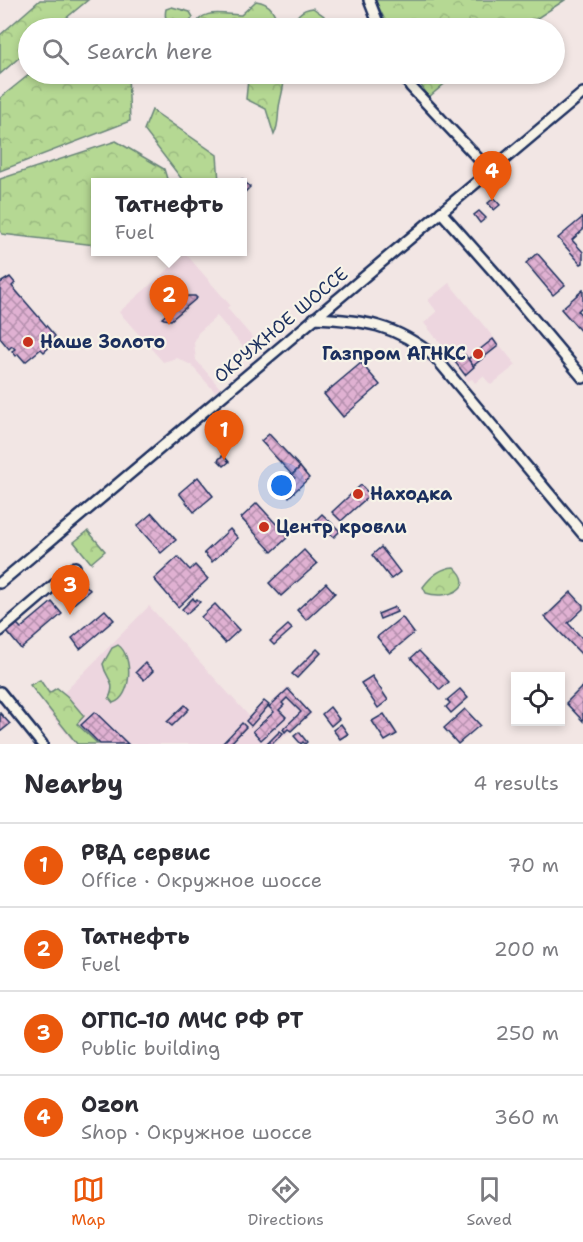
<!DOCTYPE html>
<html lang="en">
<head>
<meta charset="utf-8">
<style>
	body { margin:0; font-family:"Shantell Sans",sans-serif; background:#f7f7f7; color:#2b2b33 }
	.controls { position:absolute; right:18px; bottom:18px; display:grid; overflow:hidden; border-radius:0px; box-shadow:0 3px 9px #0003 }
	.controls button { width:54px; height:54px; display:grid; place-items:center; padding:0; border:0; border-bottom:2px solid #e1e1e2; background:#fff; color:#2b2b33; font:30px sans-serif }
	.you { position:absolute; left:282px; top:486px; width:21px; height:21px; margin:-15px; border:4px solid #fff; border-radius:50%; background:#1a73e8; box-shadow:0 0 0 9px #1a73e833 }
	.badge { display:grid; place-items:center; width:39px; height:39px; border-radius:50%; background:#ea580c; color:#fff; font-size:20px; font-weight:700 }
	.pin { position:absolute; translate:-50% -50px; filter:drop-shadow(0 2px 3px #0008) }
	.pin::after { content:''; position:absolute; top:32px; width:21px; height:18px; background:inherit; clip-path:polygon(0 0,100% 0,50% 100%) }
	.popup { position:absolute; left:91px; top:178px; width:156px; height:78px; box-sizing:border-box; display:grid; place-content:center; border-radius:0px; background:#fff; filter:drop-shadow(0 2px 4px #0005); font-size:20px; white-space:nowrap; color:#7c7c81 }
	.popup b { font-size:22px; color:#2b2b33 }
	.popup::after { content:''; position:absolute; left:50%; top:100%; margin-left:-12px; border:12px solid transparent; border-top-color:#fff }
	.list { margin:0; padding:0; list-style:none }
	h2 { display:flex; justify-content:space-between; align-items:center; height:78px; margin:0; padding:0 24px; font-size:26px }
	h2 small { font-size:20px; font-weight:400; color:#7c7c81 }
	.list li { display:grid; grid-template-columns:39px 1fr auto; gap:18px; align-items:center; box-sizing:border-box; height:84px; padding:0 24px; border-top:2px solid #e1e1e2 }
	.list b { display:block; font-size:22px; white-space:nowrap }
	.list p { margin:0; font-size:20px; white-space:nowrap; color:#7c7c81 }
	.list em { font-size:20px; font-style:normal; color:#7c7c81 }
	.icon { flex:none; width:33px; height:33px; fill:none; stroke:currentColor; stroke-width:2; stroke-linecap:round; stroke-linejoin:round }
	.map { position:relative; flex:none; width:583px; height:744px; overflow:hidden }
	.search { position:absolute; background:#fff; box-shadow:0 3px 9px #0003; left:18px; right:18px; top:18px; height:66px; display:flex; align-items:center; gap:15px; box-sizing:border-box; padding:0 21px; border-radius:33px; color:#7c7c81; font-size:22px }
	.sheet { height:414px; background:#fff }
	nav { display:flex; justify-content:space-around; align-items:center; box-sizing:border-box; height:84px; border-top:2px solid #e1e1e2; background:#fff; font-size:16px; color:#7c7c81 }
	nav a { display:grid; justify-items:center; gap:3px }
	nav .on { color:#ea580c }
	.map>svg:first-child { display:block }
</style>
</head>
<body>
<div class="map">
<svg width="583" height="744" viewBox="0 0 583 744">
	<defs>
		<pattern id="forest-crowns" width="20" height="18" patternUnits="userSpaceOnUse" patternTransform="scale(1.5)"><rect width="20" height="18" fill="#b5d893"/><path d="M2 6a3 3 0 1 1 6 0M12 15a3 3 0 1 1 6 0" fill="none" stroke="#9bba81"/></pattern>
		<pattern id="building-cross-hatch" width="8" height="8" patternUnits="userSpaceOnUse" patternTransform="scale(1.5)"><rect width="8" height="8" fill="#e0b1d2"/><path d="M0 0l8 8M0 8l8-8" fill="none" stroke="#b590ae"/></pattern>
	</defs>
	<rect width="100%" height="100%" fill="#f2e6e4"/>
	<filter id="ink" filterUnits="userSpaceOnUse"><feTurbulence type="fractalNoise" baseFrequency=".0167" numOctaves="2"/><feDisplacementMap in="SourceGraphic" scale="12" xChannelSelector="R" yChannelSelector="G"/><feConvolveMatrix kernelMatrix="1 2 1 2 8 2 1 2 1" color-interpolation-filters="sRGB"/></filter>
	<g filter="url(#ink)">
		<g fill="#edd6df">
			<polygon points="186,254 230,305 227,308 258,344 248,353 217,316 198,333 194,343 196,360 220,388 215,392 191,365 177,358 163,362 119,312"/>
			<polygon points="449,283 516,365 491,385 483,376 475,383 472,379 468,381 452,361 465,351 462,348 451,357 424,323 437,312 428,300"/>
			<polygon points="149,606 249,716 264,701 269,705 287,687 312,714 275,744 75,744 47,710"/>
		</g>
		<g fill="url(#forest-crowns)" stroke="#688478" stroke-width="1.5">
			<polygon points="40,0 88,0 54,28 28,28 28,50 0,74 0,35"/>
			<polygon points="375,0 565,0 522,28 389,28"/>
			<path d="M256,1c16,2 19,13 24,27h-84c2,-21 30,-13 45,-13z"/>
			<path d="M172,7l18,5 3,5c-8,15 -32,12 -27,-8z"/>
			<path d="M313,8l11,8v7l-4,4 -27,1c1,-11 8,-19 20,-20z"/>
			<polygon points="30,74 128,74 130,121 0,171 0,98"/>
			<path d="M240,74h44c1,10 -2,18 -4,28 -3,12 0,21 -6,33l-8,-26 -20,-10 2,-20z"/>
			<polygon points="413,74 456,74 429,97"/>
			<polygon points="152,110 217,155 219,182 184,182 144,130"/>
			<polygon points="116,141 164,169 168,182 96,182 95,245 2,234 0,230 0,179"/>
			<polygon points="88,531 105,551 91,563 74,542"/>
			<path d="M454,567c25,22 -9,33 -28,26l-3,-6c8,-11 17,-19 31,-20z"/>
			<path d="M118,645c16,11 14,53 -5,58l-4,-5c8,-17 -3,-18 -6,-34l9,-16z"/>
			<polygon points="40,680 49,693 57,688 67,696 84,716 77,724 98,744 77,744 30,685"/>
		</g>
		<g fill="url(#building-cross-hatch)" stroke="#1b2f5e" stroke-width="1.5">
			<polygon points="242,179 250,187 243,194 243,182 238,182"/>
			<polygon points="494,198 500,205 494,210 488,203"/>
			<polygon points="479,211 486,218 480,223 474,215"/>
			<polygon points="583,217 583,230 572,240 583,252 583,263 581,264 558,238"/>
			<polygon points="537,253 565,285 553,295 526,263"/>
			<polygon points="10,277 15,283 12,286 55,336 51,340 54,343 44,352 41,349 25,362 18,354 16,356 12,351 15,349 12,346 9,349 0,338 0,283"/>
			<polygon points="169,278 176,285 164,295 158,287"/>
			<polygon points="174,286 185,298 187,296 195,296 197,298 171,320 164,319 162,318 181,302 170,290"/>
			<polygon points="583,290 583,306 578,311 583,317 583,334 561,309"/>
			<polygon points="493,339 498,346 473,366 468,359"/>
			<polygon points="465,355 474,367 465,375 455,362"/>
			<polygon points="361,363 380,385 343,417 324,394"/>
			<polygon points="269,434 300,467 292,475 261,441"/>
			<polygon points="223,455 229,462 224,466 218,460"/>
			<polygon points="300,467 309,478 289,497 282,489 295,478 292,475"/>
			<polygon points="198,477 213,496 194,512 179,493"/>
			<polygon points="361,485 370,495 341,521 332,512"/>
			<polygon points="257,503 288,537 272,552 241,518"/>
			<polygon points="152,513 176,540 161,553 137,526"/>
			<polygon points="322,514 340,531 334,537 316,520"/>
			<polygon points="230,529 238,538 212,562 204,553"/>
			<polygon points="381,547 400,572 391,579 372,555"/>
			<polygon points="304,550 317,564 281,596 269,583"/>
			<polygon points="178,557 190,570 195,565 208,579 178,607 154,579"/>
			<polygon points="80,579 90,590 70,607 61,596"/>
			<polygon points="326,583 335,593 306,620 297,610"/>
			<polygon points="571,592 583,605 583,609 568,623 583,639 583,656 545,617"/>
			<polygon points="193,598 195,601 197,599 200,602 186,614 182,609"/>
			<polygon points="52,602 62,614 21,649 7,632 17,624 21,628"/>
			<polygon points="215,604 239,630 225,643 201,617"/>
			<polygon points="395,607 397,612 380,619 378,614"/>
			<polygon points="105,610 114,620 80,649 72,638"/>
			<polygon points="402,617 414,633 390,653 377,637"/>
			<polygon points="288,625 292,629 274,645 270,641"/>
			<polygon points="317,649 321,653 297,678 292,674"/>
			<polygon points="419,651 449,682 440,690 411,658"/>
			<polygon points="145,663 153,671 144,680 136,672"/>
			<polygon points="372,676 388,700 378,708 361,683"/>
			<polygon points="583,686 583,721 566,703"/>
			<polygon points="288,689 310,713 291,731 288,729 285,732 283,729 301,712 287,698 282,703 284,705 279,710 286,717 261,740 253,731 274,712 269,707"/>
			<polygon points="460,689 468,698 451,713 446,707 450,703 447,700"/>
			<polygon points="264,701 269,705 251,726 246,721"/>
			<polygon points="185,705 189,709 172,726 167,722"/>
			<polygon points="330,707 339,719 331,726 322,714"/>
			<polygon points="465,709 480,725 458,744 444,728"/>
			<polygon points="95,712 128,744 100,744 81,725"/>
			<polygon points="0,713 10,724 0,732"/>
			<polygon points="384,714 397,734 385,741 372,721"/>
			<polygon points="242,723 246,727 230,744 222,744"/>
			<polygon points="341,724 348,734 340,739 333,730"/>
			<polygon points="280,731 283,733 272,744 267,744"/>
			<polygon points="299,732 307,742 305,744 303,742 301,744 294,736"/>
		</g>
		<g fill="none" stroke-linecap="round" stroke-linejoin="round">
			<defs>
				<g id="minor">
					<polyline points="369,0 380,28"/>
					<polyline points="402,74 411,87 490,171"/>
					<polyline points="441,212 495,273 583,378"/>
					<path d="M314,318c49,2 81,6 121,39l148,177"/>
					<polyline points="0,583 583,93"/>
					<polyline points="0,631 75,567"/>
					<polyline points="0,692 42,744"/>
				</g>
			</defs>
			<use href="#minor" stroke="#1b2f5e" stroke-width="14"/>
			<use href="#minor" stroke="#f7f3e8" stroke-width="9"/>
		</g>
	</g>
	<g fill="#c8321e" stroke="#f7f3e8" stroke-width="2">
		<circle cx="28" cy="342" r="6"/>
		<circle cx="478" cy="354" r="6"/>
		<circle cx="358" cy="494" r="6"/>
		<circle cx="264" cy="527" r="6"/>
	</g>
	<g text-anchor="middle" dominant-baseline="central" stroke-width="4.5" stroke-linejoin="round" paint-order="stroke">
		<g font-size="18" fill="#1b2f5e" stroke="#f7f3e8">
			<text transform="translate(281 325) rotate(-40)">ОКРУЖНОЕ ШОССЕ</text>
		</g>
		<g font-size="18" font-weight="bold" fill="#1b2f5e" stroke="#f7f3e8" text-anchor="start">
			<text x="40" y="342">Наше Золото</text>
			<text x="466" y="354" text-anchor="end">Газпром АГНКС</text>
			<text x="370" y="494">Находка</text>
			<text x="276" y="527">Центр кровли</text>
		</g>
	</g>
</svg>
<div class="controls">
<button><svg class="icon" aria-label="locate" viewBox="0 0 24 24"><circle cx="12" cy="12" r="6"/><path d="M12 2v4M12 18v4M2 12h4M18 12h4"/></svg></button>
</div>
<div class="you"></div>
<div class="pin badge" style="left:224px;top:460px">1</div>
<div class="pin badge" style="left:169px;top:325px">2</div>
<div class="popup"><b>Татнефть</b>Fuel</div>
<div class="pin badge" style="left:70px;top:615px">3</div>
<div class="pin badge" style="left:492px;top:201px">4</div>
<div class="search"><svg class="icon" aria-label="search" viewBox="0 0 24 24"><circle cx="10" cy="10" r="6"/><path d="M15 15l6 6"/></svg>Search here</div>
</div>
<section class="sheet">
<h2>Nearby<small>4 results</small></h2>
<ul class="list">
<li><span class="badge">1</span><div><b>РВД сервис</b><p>Office · Окружное шоссе</p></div><em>70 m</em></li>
<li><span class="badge">2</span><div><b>Татнефть</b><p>Fuel</p></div><em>200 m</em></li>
<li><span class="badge">3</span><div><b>ОГПС-10 МЧС РФ РТ</b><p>Public building</p></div><em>250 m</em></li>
<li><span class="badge">4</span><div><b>Ozon</b><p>Shop · Окружное шоссе</p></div><em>360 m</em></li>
</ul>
</section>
<nav>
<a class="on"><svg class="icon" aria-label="map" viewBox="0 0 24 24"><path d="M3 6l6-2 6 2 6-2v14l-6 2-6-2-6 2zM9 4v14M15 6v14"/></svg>Map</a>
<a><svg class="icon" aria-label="directions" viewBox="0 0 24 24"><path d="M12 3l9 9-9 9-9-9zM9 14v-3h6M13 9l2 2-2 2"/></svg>Directions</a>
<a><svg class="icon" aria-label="saved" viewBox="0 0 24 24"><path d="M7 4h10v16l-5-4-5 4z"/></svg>Saved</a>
</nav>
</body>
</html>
